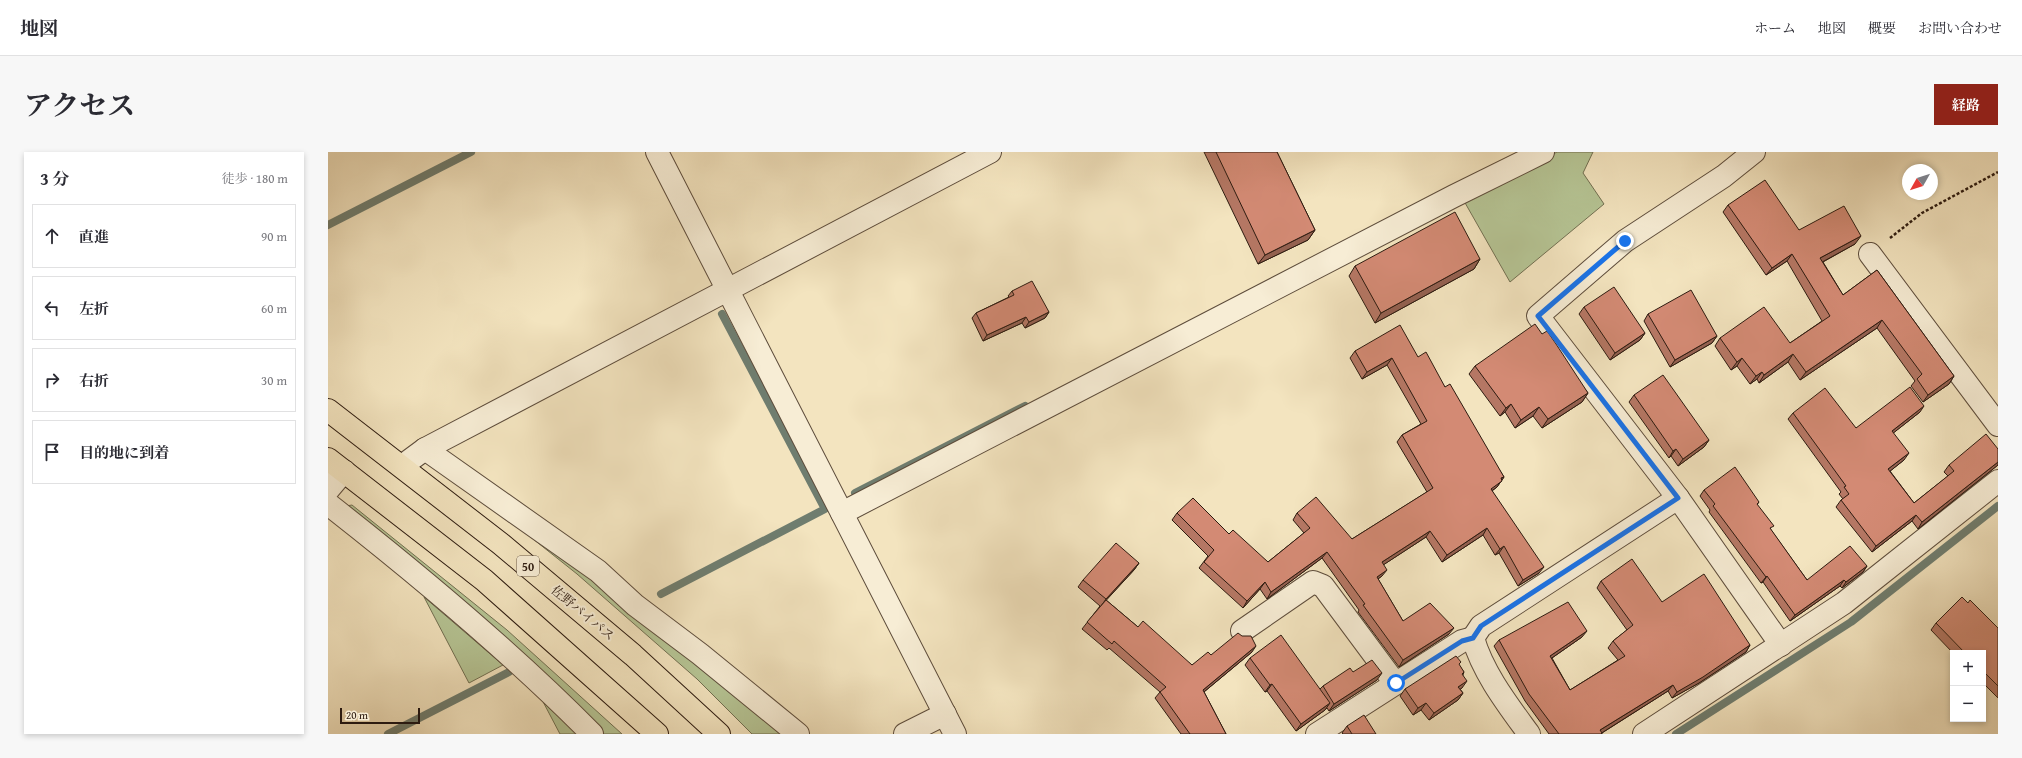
<!DOCTYPE html>
<html lang="ja">
<head>
<meta charset="utf-8">
<style>
	body { margin:0; font-family:"Gentium Book Plus","Noto Serif JP",serif; background:#f7f7f7; color:#2b2b33 }
	.controls { position:absolute; right:12px; bottom:12px; display:grid; overflow:hidden; border-radius:0px; box-shadow:0 2px 6px #0003 }
	.controls button { width:36px; height:36px; display:grid; place-items:center; padding:0; border:0; border-bottom:1px solid #e1e1e2; background:#fff; color:#2b2b33; font:20px sans-serif }
	.compass { position:absolute; left:1574px; top:12px; width:36px; height:36px; border-radius:50%; background:#fff; box-shadow:0 2px 6px #0003; rotate:231deg }
	.scale { position:absolute; left:12px; bottom:10px; width:80px; box-sizing:border-box; padding-left:4px; border:2px solid #2d1b10; border-top:0; font-size:11px; line-height:14px; white-space:nowrap; color:#2d1b10; -webkit-text-stroke:3px #f7edd5; paint-order:stroke }
	.stop { position:absolute; width:12px; height:12px; margin:-9px; border:3px solid #1a73e8; border-radius:50%; background:#fff }
	.stop.end { background:#1a73e8; border-color:#fff; box-shadow:0 1px 4px #0008 }
	.list { margin:0; padding:0; list-style:none }
	h2 { display:flex; justify-content:space-between; align-items:center; height:52px; margin:0; padding:0 16px; font-size:17px }
	h2 small { font-size:13px; font-weight:400; color:#7c7c81 }
	.list li { display:grid; grid-template-columns:26px 1fr auto; gap:12px; align-items:center; box-sizing:border-box; height:64px; margin:0 8px 8px; padding:0 8px; border:1px solid #e1e1e2; border-radius:0px }
	.list b { display:block; font-size:15px; white-space:nowrap }
	.list em { font-size:13px; font-style:normal; color:#7c7c81 }
	.icon { flex:none; width:22px; height:22px; fill:none; stroke:currentColor; stroke-width:2; stroke-linecap:round; stroke-linejoin:round }
	.map { position:relative; flex:none; width:1670px; height:582px; overflow:hidden; border-radius:0px }
	header { display:flex; align-items:center; gap:24px; box-sizing:border-box; height:56px; padding:0 20px; background:#fff; border-bottom:1px solid #e1e1e2 }
	header strong { font-size:19px }
	nav { display:flex; gap:22px; margin-inline-start:auto; font-size:14px }
	.intro { display:flex; align-items:center; justify-content:space-between; box-sizing:border-box; height:96px; padding:0 24px }
	h1 { margin:0; font-size:28px }
	.button { padding:10px 18px; border-radius:0px; background:#8f2418; color:#fff; font-size:14px; font-weight:700 }
	main { display:flex; gap:24px; padding:0 24px }
	aside { flex:1; background:#fff; border-radius:0px; box-shadow:0 2px 6px #0003 }
	.map>svg:first-child { display:block }
</style>
</head>
<body>
<header>
<strong>地図</strong>
<nav><a>ホーム</a><a>地図</a><a>概要</a><a>お問い合わせ</a></nav>
</header>
<div class="intro"><h1>アクセス</h1><a class="button">経路</a></div>
<main>
<aside>
<h2>3 分<small>徒歩 · 180 m</small></h2>
<ul class="list">
<li><svg class="icon" aria-label="ahead" viewBox="0 0 24 24"><path d="M12 20V5M6 11l6-6 6 6"/></svg><div><b>直進</b></div><em>90 m</em></li>
<li><svg class="icon" aria-label="left" viewBox="0 0 24 24"><path d="M17 20v-9H6M10 6l-5 5 5 5"/></svg><div><b>左折</b></div><em>60 m</em></li>
<li><svg class="icon" aria-label="right" viewBox="0 0 24 24"><path d="M7 20v-9h11M14 6l5 5-5 5"/></svg><div><b>右折</b></div><em>30 m</em></li>
<li><svg class="icon" aria-label="arrive" viewBox="0 0 24 24"><path d="M6 21V4h12l-3 4 3 4H6"/></svg><div><b>目的地に到着</b></div></li>
</ul>
</aside>
<div class="map">
<svg width="1670" height="582" viewBox="0 0 1670 582">
	<rect width="100%" height="100%" fill="#f3e4bf"/>
	<filter id="stains"><feTurbulence type="fractalNoise" baseFrequency=".005" numOctaves="4"/><feColorMatrix values="0 0 0 0 .2 0 0 0 0 .09 0 0 0 0 .02 0 0 0 .5 -.17"/></filter>
	<radialGradient id="worn" r=".72"><stop offset=".6" stop-color="#630" stop-opacity="0"/><stop offset="1" stop-color="#630" stop-opacity=".3"/></radialGradient>
	<g fill="#b6c595" stroke="#727052">
		<polygon points="1229,0 1265,0 1255,21 1276,52 1182,130 1136,49"/>
		<polygon points="126,324 265,426 459,582 424,582 369,527 249,422"/>
		<polygon points="24,353 179,478 294,582 273,582 18,354"/>
		<polygon points="96,445 175,513 141,531"/>
		<polygon points="212,544 251,582 232,582"/>
	</g>
	<g fill="none" stroke-linecap="round" stroke-linejoin="round">
		<g stroke="#6f7d6f" stroke-width="8">
			<polyline points="0,73 143,0"/>
			<polyline points="527,341 697,254"/>
			<polyline points="333,442 497,357 394,162"/>
			<polyline points="60,582 181,520"/>
			<polyline points="1348,582 1523,470 1670,354"/>
		</g>
		<defs>
			<g id="minor">
				<polyline points="329,0 627,582"/>
				<polyline points="1426,0 1396,24 1297,89 1210,164 1350,346 1453,493"/>
				<polyline points="1542,102 1670,273"/>
				<polyline points="97,297 270,419 307,453 372,502 470,582"/>
				<polyline points="74,314 97,297 662,0"/>
				<polyline points="0,338 16,319"/>
				<path d="M0,352c92,72 182,147 264,230"/>
				<polyline points="514,361 1126,44 1215,0"/>
				<polyline points="914,479 985,430 995,434 1067,531"/>
				<polyline points="577,582 617,562"/>
				<polyline points="989,582 1134,489 1145,486"/>
				<path d="M1201,582c-21,-29 -46,-61 -56,-96l8,-12 197,-128"/>
				<polyline points="1316,582 1516,451 1670,329"/>
			</g>
			<g id="highway">
				<polyline points="0,258 173,392 305,503 391,582"/>
				<polyline points="0,307 156,428 329,582"/>
			</g>
		</defs>
		<use href="#minor" stroke="#5e4d3c" stroke-width="24"/>
		<use href="#highway" stroke="#2d1b10" stroke-width="24"/>
		<polyline stroke="#2d1b10" stroke-width="2.5" stroke-dasharray="3 2" stroke-linecap="butt" points="1562,86 1594,61 1670,20"/>
		<use href="#minor" stroke="#f7edd5" stroke-width="22"/>
		<use href="#highway" stroke="#f3e4bf" stroke-width="22"/>
	</g>
	<g fill="#b57764" stroke="#2d1b10">
		<polygon points="876,0 949,0 987,78 980,88 930,112"/>
		<polygon points="1400,53 1471,78 1527,92 1495,110 1515,143 1549,118 1626,224 1621,232 1595,250 1583,234 1587,229 1549,176 1472,228 1460,210 1431,231 1429,227 1422,232 1409,214 1403,218 1387,194 1392,186 1462,191 1494,169 1459,109 1438,123 1395,60"/>
		<polygon points="1152,107 1146,117 1047,171 1021,124 1027,114"/>
		<polygon points="684,139 721,160 717,166 697,176 694,171 655,189 644,166 648,161 681,145 680,144"/>
		<polygon points="1256,155 1317,181 1312,188 1282,208 1251,162"/>
		<polygon points="1320,162 1389,184 1384,191 1342,215 1316,169"/>
		<polygon points="1214,182 1260,241 1254,250 1214,276 1205,264 1187,276 1177,260 1172,264 1141,222 1147,214"/>
		<polygon points="1027,199 1090,205 1117,235 1176,325 1169,335 1164,339 1211,421 1190,434 1171,401 1167,403 1155,383 1114,410 1098,385 1055,413 1054,424 1050,427 1075,469 1121,482 1071,515 1030,460 1031,458 994,406 939,447 932,437 915,456 871,416 880,404 844,368 849,361 901,382 940,410 976,381 965,368 969,361 1024,387 1099,340 1069,290 1074,283 1093,272 1059,213 1034,227 1022,206"/>
		<polygon points="1306,243 1381,288 1376,295 1350,314 1343,304 1341,306 1301,250"/>
		<polygon points="1592,260 1565,281 1576,308 1562,319 1586,351 1620,324 1616,320 1621,313 1670,297 1670,313 1590,377 1584,369 1544,400 1508,355 1513,348 1515,347 1511,342 1513,340 1460,267 1465,261 1528,276"/>
		<polygon points="1376,338 1431,350 1429,353 1443,378 1479,428 1539,414 1535,420 1514,436 1512,434 1462,469 1435,430 1433,431 1381,360 1382,358 1372,344"/>
		<polygon points="811,411 806,418 778,448 810,475 864,513 883,503 924,500 876,540 898,582 853,582 827,546 832,540 781,496 779,498 754,477 772,454 750,435 755,428"/>
		<polygon points="1273,429 1334,450 1422,493 1418,500 1371,531 1344,546 1340,539 1274,581 1274,582 1221,582 1197,549 1166,494 1171,488 1254,485 1224,506 1242,538 1290,508 1280,496 1285,489 1299,478 1269,436"/>
		<polygon points="1640,451 1670,476 1670,546 1655,531 1655,501 1625,501 1603,478 1608,471"/>
		<polygon points="922,506 992,537 995,534 1025,520 1049,528 1001,559 999,556 997,558 968,579 939,539 937,540 917,513"/>
		<polygon points="1131,513 1136,520 1135,523 1134,536 1132,537 1135,541 1130,548 1101,568 1093,558 1085,563 1072,544 1077,537"/>
		<polygon points="1019,574 1048,582 1015,582 1014,581"/>
	</g>
	<g fill="#946151" stroke="#2d1b10">
		<polygon points="987,78 980,88 930,112 937,103"/>
		<polygon points="1533,84 1527,92 1487,114 1492,106"/>
		<polygon points="1464,102 1459,109 1438,123 1444,116"/>
		<polygon points="1152,107 1146,117 1047,171 1053,161"/>
		<polygon points="721,160 717,166 697,176 701,170"/>
		<polygon points="698,165 694,171 655,189 659,183"/>
		<polygon points="1554,168 1549,176 1472,228 1478,220"/>
		<polygon points="1317,181 1312,188 1282,208 1287,201"/>
		<polygon points="1389,184 1384,191 1342,215 1347,208"/>
		<polygon points="1465,202 1460,210 1431,231 1436,223"/>
		<polygon points="1064,206 1059,213 1034,227 1039,220"/>
		<polygon points="1414,206 1409,214 1403,218 1409,210"/>
		<polygon points="1434,220 1429,227 1422,232 1428,224"/>
		<polygon points="1626,224 1621,232 1595,250 1600,243"/>
		<polygon points="1260,241 1254,250 1214,276 1220,267"/>
		<polygon points="1183,252 1177,260 1172,264 1178,256"/>
		<polygon points="1596,254 1592,260 1559,286 1564,279"/>
		<polygon points="1211,255 1205,264 1187,276 1193,268"/>
		<polygon points="1381,288 1376,295 1350,314 1355,307"/>
		<polygon points="1348,297 1343,304 1341,306 1345,299"/>
		<polygon points="1581,301 1576,308 1556,324 1560,317"/>
		<polygon points="1670,310 1670,313 1590,377 1594,370"/>
		<polygon points="1176,325 1169,335 1158,343 1163,337 1173,326"/>
		<polygon points="1588,363 1584,369 1544,400 1548,394"/>
		<polygon points="1159,376 1155,383 1114,410 1119,403"/>
		<polygon points="1102,379 1098,385 1049,417 1054,410"/>
		<polygon points="1176,394 1171,401 1167,403 1172,397"/>
		<polygon points="999,400 994,406 939,447 943,440"/>
		<polygon points="811,411 806,418 773,454 778,447"/>
		<polygon points="1539,414 1535,420 1514,436 1518,430"/>
		<polygon points="1216,415 1211,421 1190,434 1195,428"/>
		<polygon points="1059,418 1054,424 1044,431 1049,425"/>
		<polygon points="1439,424 1435,430 1433,431 1438,425"/>
		<polygon points="1516,428 1512,434 1462,469 1467,463"/>
		<polygon points="937,430 932,437 915,456 919,449"/>
		<polygon points="1126,476 1121,482 1071,515 1075,508"/>
		<polygon points="1259,479 1254,485 1218,510 1222,504"/>
		<polygon points="1422,493 1418,500 1371,531 1344,546 1349,540"/>
		<polygon points="928,494 924,500 871,544 875,538"/>
		<polygon points="1054,521 1049,528 1001,559 1006,552"/>
		<polygon points="1139,529 1134,536 1125,542 1130,535"/>
		<polygon points="944,532 939,539 937,540 942,533"/>
		<polygon points="1345,533 1340,539 1272,582 1272,578"/>
		<polygon points="1135,541 1130,548 1101,568 1106,561"/>
		<polygon points="1002,551 997,558 968,579 973,572"/>
		<polygon points="1098,551 1093,558 1085,563 1090,556"/>
	</g>
	<g fill="#d38a74" stroke="#2d1b10">
		<polygon points="888,0 949,0 987,78 937,103"/>
		<polygon points="1437,28 1471,78 1516,54 1533,84 1492,106 1515,143 1549,118 1626,224 1600,243 1589,227 1594,222 1554,168 1478,220 1465,202 1436,223 1434,220 1428,224 1414,206 1409,210 1392,186 1436,155 1462,191 1502,164 1464,102 1444,116 1400,53"/>
		<polygon points="1127,60 1152,107 1053,161 1027,114"/>
		<polygon points="704,129 721,160 701,170 698,165 659,183 648,161 686,143 684,139"/>
		<polygon points="1286,135 1317,181 1287,201 1256,155"/>
		<polygon points="1363,138 1389,184 1347,208 1320,162"/>
		<polygon points="1207,172 1214,182 1219,179 1228,192 1260,241 1220,267 1211,255 1193,268 1183,252 1178,256 1147,214"/>
		<polygon points="1072,173 1090,205 1098,200 1117,235 1122,232 1176,325 1173,326 1174,329 1163,337 1216,415 1195,428 1176,394 1172,397 1159,376 1119,403 1102,379 1054,410 1059,418 1049,425 1075,469 1102,451 1126,476 1075,508 1035,453 1037,452 999,400 943,440 937,430 919,449 876,410 886,398 849,361 865,346 901,382 905,378 940,410 982,376 969,361 988,345 1024,387 1105,336 1074,283 1099,269 1064,206 1039,220 1027,199"/>
		<polygon points="1335,223 1381,288 1355,307 1348,297 1345,299 1306,243"/>
		<polygon points="1582,235 1596,254 1564,279 1581,301 1560,317 1586,351 1626,319 1621,313 1658,282 1670,297 1670,310 1594,370 1588,363 1548,394 1513,348 1521,342 1516,335 1518,334 1465,261 1497,236 1528,276"/>
		<polygon points="1407,315 1431,350 1429,352 1446,374 1442,376 1479,428 1522,394 1539,414 1518,430 1516,428 1467,463 1439,424 1438,425 1385,354 1387,352 1376,338"/>
		<polygon points="788,391 811,411 778,447 755,428"/>
		<polygon points="1304,407 1334,450 1376,422 1422,493 1375,525 1349,540 1345,533 1272,578 1274,581 1273,582 1231,582 1201,542 1171,488 1240,450 1259,479 1222,504 1242,538 1297,504 1285,489 1305,473 1273,429"/>
		<polygon points="1634,445 1640,451 1642,448 1670,476 1670,534 1655,519 1655,501 1637,501 1608,471"/>
		<polygon points="778,448 810,475 815,469 864,513 880,500 883,503 910,481 914,484 923,484 928,494 875,538 898,582 861,582 862,582 832,540 838,535 786,489 784,492 759,470"/>
		<polygon points="953,483 1002,551 973,572 944,532 942,533 922,506"/>
		<polygon points="1128,504 1133,510 1131,512 1136,520 1134,522 1139,529 1130,535 1135,541 1106,561 1098,551 1090,556 1077,537"/>
		<polygon points="1044,508 1054,521 1006,552 995,534 1022,516 1025,520"/>
		<polygon points="1036,563 1048,582 1024,582 1019,574"/>
	</g>
	<g fill="none" stroke-linecap="round" stroke-linejoin="round">
		<polyline stroke="#1a73e8" stroke-width="5" points="1068,531 1134,489 1145,486 1153,474 1350,346 1210,164 1297,89"/>
	</g>
	<g text-anchor="middle" dominant-baseline="central" stroke-width="4" stroke-linejoin="round" paint-order="stroke">
		<rect fill="#f7edd5" stroke="#6a5a4b" stroke-width="1" x="189" y="404" width="22" height="20" rx="3"/>
		<g font-size="12" font-weight="bold" fill="#2d1b10">
			<text x="200" y="414">50</text>
		</g>
		<g font-size="13" fill="#2d1b10" stroke="#f7edd5">
			<text transform="translate(255 461) rotate(40)">佐野バイパス</text>
		</g>
	</g>
	<rect width="100%" height="100%" filter="url(#stains)"/>
	<rect width="100%" height="100%" fill="url(#worn)"/>
</svg>
<div class="controls">
<button>+</button>
<button>−</button>
</div>
<svg class="compass" viewBox="-18 -18 36 36"><path d="M0-13l5 13h-10z" fill="#e53935"/><path d="M0 13l5-13h-10z" fill="#7c7c81"/></svg>
<div class="scale">20 m</div>
<div class="stop" style="left:1068px;top:531px"></div>
<div class="stop end" style="left:1297px;top:89px"></div>
</div>
</main>
</body>
</html>
